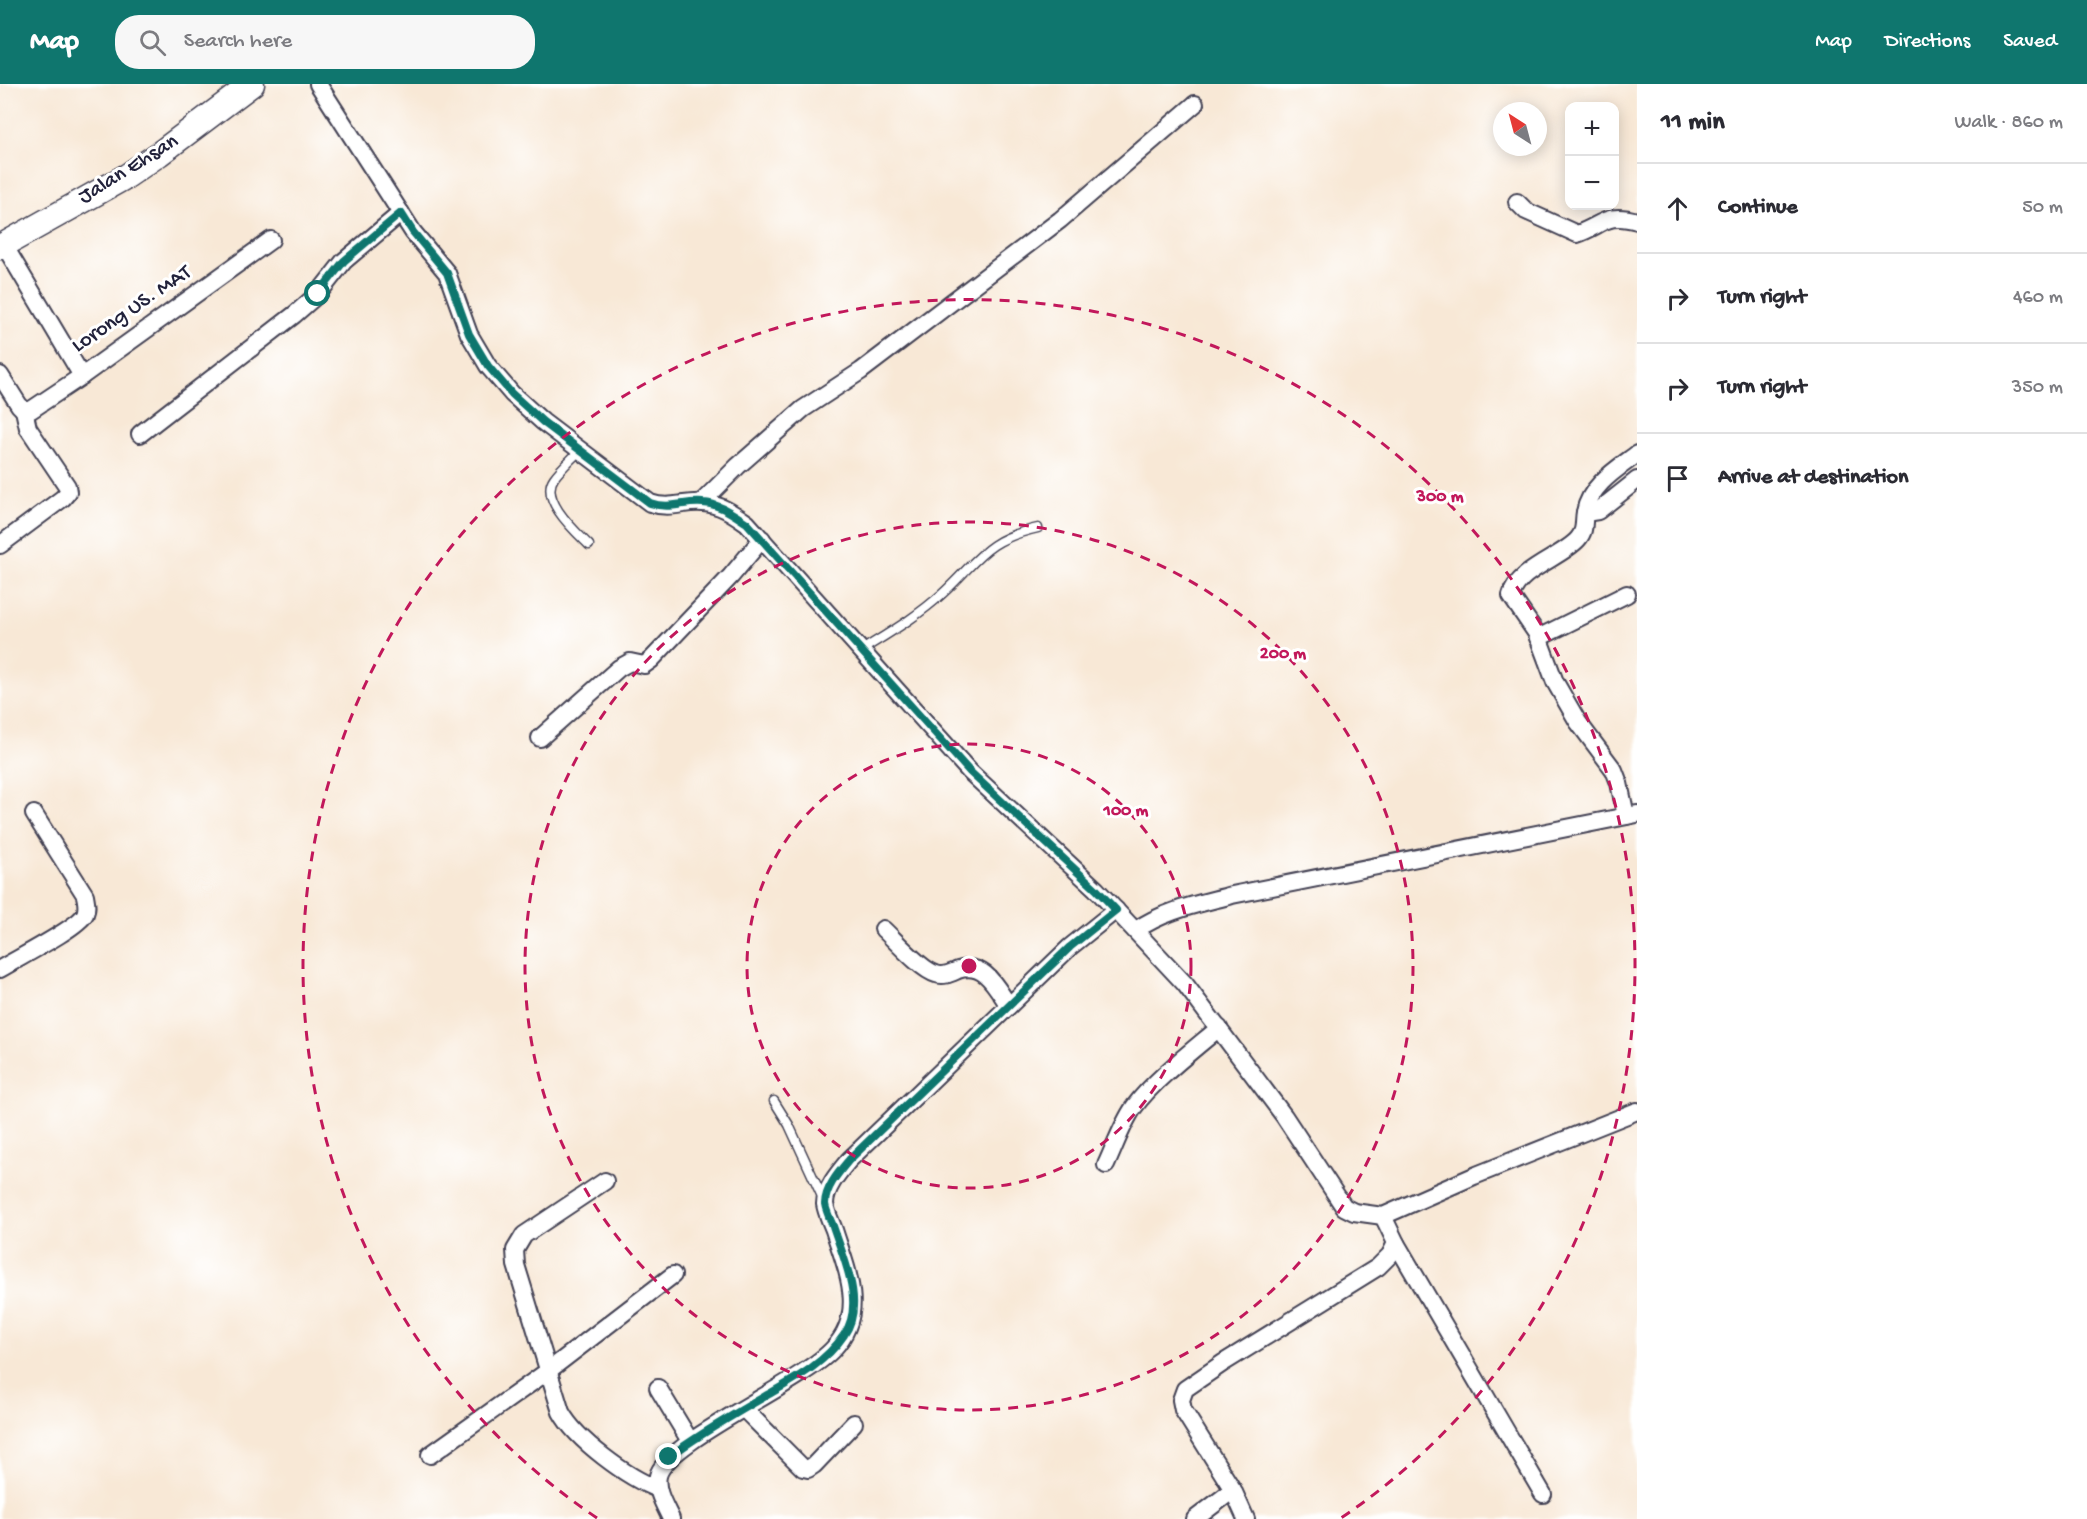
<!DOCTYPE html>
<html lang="en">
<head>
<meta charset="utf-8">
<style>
	body { margin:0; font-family:"Gochi Hand",sans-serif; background:#f7f7f7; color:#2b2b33 }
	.controls { position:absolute; right:18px; top:18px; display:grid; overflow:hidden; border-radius:12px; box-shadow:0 3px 15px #0003 }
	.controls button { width:54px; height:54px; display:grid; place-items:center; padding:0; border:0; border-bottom:2px solid #e1e1e2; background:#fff; color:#2b2b33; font:30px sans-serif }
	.compass { position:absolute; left:1493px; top:18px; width:54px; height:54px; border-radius:50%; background:#fff; box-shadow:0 3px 15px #0003; rotate:324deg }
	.stop { position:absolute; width:18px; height:18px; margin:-14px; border:4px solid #0f766e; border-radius:50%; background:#fff }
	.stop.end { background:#0f766e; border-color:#fff; box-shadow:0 2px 6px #0008 }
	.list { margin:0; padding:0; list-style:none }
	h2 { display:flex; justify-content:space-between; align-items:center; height:78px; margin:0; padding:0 24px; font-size:26px }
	h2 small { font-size:20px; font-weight:400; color:#7c7c81 }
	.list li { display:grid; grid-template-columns:39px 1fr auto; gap:18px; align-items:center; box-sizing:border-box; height:90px; padding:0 24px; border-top:2px solid #e1e1e2 }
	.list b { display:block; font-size:22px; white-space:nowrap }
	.list em { font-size:20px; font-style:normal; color:#7c7c81 }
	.icon { flex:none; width:33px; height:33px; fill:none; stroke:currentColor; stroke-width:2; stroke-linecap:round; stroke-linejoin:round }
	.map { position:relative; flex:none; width:1637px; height:1435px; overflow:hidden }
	header { display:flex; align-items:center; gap:36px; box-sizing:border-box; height:84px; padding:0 30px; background:#0f766e; color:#fff }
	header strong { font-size:28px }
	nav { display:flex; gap:33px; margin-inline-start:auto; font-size:21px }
	.search { width:420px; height:54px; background:#f7f7f7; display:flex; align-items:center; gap:15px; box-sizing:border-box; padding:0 21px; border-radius:24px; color:#7c7c81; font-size:22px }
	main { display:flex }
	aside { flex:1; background:#fff }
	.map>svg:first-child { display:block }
</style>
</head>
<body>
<header>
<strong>Map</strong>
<div class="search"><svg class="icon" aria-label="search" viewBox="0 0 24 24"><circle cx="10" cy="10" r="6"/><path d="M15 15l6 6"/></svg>Search here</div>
<nav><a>Map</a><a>Directions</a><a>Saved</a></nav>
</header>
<main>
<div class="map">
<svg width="1637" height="1435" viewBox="0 0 1637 1435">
	<rect width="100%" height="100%" fill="#fff"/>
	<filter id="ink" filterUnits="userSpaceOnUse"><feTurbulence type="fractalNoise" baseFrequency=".0167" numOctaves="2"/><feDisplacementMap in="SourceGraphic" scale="12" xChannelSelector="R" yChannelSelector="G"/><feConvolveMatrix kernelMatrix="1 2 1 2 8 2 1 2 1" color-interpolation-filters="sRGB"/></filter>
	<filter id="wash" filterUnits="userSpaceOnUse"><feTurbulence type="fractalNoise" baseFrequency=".008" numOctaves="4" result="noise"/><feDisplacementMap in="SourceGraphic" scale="24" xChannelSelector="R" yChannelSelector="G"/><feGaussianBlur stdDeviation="1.35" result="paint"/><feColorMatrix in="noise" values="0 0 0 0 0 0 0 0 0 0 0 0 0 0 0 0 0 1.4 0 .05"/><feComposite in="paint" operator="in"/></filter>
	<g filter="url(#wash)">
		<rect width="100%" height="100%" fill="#f8e8d6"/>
	</g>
	<g filter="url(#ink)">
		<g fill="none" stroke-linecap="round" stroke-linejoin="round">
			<defs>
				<g id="lane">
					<path d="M580,366c-8,9 -19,18 -26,28 -15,21 21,53 35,67"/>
					<path d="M862,566c27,-17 56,-34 80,-56 37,-34 42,-54 96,-66"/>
					<polyline points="774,1017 789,1041 824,1117"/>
				</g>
				<g id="street">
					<path d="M318,0l95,148 34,41 22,61 19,32 24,28 31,28 107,81c21,7 34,-2 53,0 17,1 31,11 44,20l223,249 126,117 89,95 99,132 60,91 10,5 29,4 91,-40 163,-65"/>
					<path d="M1517,118l9,9 51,23c26,-9 29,-22 60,-13"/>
					<polyline points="4,161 82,292 271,156"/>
					<polyline points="0,291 19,321 24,326 31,326 82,292"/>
					<polyline points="140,350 294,231 318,210 344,177 401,129"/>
					<polyline points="702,418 738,382 803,325 861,287 1060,136 1195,20"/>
					<polyline points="1585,429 1598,427 1637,396"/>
					<polyline points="0,461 63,414 68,408 67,402 28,344 24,326"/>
					<polyline points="1538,554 1627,510"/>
					<polyline points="540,654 619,584 630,578 644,581 651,576 731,492 762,455"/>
					<path d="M1626,732l-7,-33 -5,-13 -36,-48 -23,-40 -18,-48 -26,-38c7,-27 50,-38 67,-57 8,-9 5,-17 7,-27 5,-27 32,-43 52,-58"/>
					<path d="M883,845c12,11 38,41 53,45 8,3 15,-1 22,-4 27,-9 38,17 51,36"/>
					<path d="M1136,846c29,-20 63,-26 96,-35l405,-81"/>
					<path d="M0,885c16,-10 78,-41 85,-55 3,-7 1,-12 0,-19l-51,-81"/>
					<path d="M1106,1081c9,-19 16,-41 28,-58 20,-27 59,-57 85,-79"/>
					<path d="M605,1097l-81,54 -9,15 1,15 45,147c15,28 67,66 97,77"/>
					<polyline points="1396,1159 1543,1410"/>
					<polyline points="658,1304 690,1357"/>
					<polyline points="744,1325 803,1384 808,1385 814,1381 854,1339"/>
					<polyline points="430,1371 548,1287 673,1191"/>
					<path d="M671,1435c-6,-13 -16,-29 -13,-43 7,-34 144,-93 175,-127 34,-36 14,-78 1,-119 -3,-8 -8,-18 -9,-26 0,-16 14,-32 24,-44l221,-213 46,-37"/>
					<polyline points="1195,1435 1233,1406"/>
					<polyline points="1246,1435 1233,1406 1183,1326 1181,1316 1185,1305 1223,1279 1378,1183 1390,1171 1396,1159 1383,1132"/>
				</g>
				<polyline id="secondary" points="0,163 127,92 159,70 252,0"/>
			</defs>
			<use href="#lane" stroke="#424052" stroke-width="11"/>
			<use href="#street" stroke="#424052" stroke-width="20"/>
			<use href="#secondary" stroke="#424052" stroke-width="27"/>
			<use href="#lane" stroke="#fff" stroke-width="8"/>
			<use href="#street" stroke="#fff" stroke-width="16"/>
			<use href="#secondary" stroke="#fff" stroke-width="24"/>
		</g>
	</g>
	<g fill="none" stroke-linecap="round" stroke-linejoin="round" filter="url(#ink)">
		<path stroke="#0f766e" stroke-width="8" d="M318,210l26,-33 57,-48 12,19 34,41 22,61 19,32 24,28 31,28 107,81c21,7 34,-2 53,0 17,1 30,11 44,20l223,249 126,117 20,21 -46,37 -221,213c-10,12 -24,28 -24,44 1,7 5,15 8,22 10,31 33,78 11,109 -18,27 -47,43 -75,59 -34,20 -68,39 -100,63"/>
	</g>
	<g fill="none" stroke="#c2185b" stroke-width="3" stroke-dasharray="10 8">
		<circle cx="969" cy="882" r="222"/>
		<circle cx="969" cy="882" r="444"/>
		<path d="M597 1434A666 666 0 1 1 1341 1434"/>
	</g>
	<g text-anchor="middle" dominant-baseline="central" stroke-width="6" stroke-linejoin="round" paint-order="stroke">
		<g font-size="22" fill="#22223b" stroke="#fff">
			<text transform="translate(129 86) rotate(-32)">Jalan Ehsan</text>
			<text transform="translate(132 226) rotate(-34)">Lorong US. MAT</text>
		</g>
	</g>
	<circle cx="969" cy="882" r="9" fill="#c2185b" stroke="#fff" stroke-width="3"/>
	<g font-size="18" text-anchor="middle" font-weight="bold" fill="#c2185b" stroke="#fff" stroke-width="6" stroke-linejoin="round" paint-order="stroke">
		<text x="1440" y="417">300 m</text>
		<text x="1283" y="574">200 m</text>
		<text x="1126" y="731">100 m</text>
	</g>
</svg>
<div class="controls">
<button>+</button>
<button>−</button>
</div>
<svg class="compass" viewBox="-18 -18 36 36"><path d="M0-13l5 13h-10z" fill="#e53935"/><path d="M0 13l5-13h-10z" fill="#7c7c81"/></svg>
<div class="stop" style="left:318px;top:210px"></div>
<div class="stop end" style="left:669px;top:1373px"></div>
</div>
<aside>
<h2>11 min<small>Walk · 860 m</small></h2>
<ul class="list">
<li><svg class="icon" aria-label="ahead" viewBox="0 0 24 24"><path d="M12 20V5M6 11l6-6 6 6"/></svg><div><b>Continue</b></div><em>50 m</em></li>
<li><svg class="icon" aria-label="right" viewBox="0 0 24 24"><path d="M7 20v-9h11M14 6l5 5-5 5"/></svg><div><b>Turn right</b></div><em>460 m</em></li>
<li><svg class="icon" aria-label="right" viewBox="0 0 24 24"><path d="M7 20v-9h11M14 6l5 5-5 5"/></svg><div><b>Turn right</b></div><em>350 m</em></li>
<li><svg class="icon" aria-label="arrive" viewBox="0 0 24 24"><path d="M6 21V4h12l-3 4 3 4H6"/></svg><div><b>Arrive at destination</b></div></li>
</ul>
</aside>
</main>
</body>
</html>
